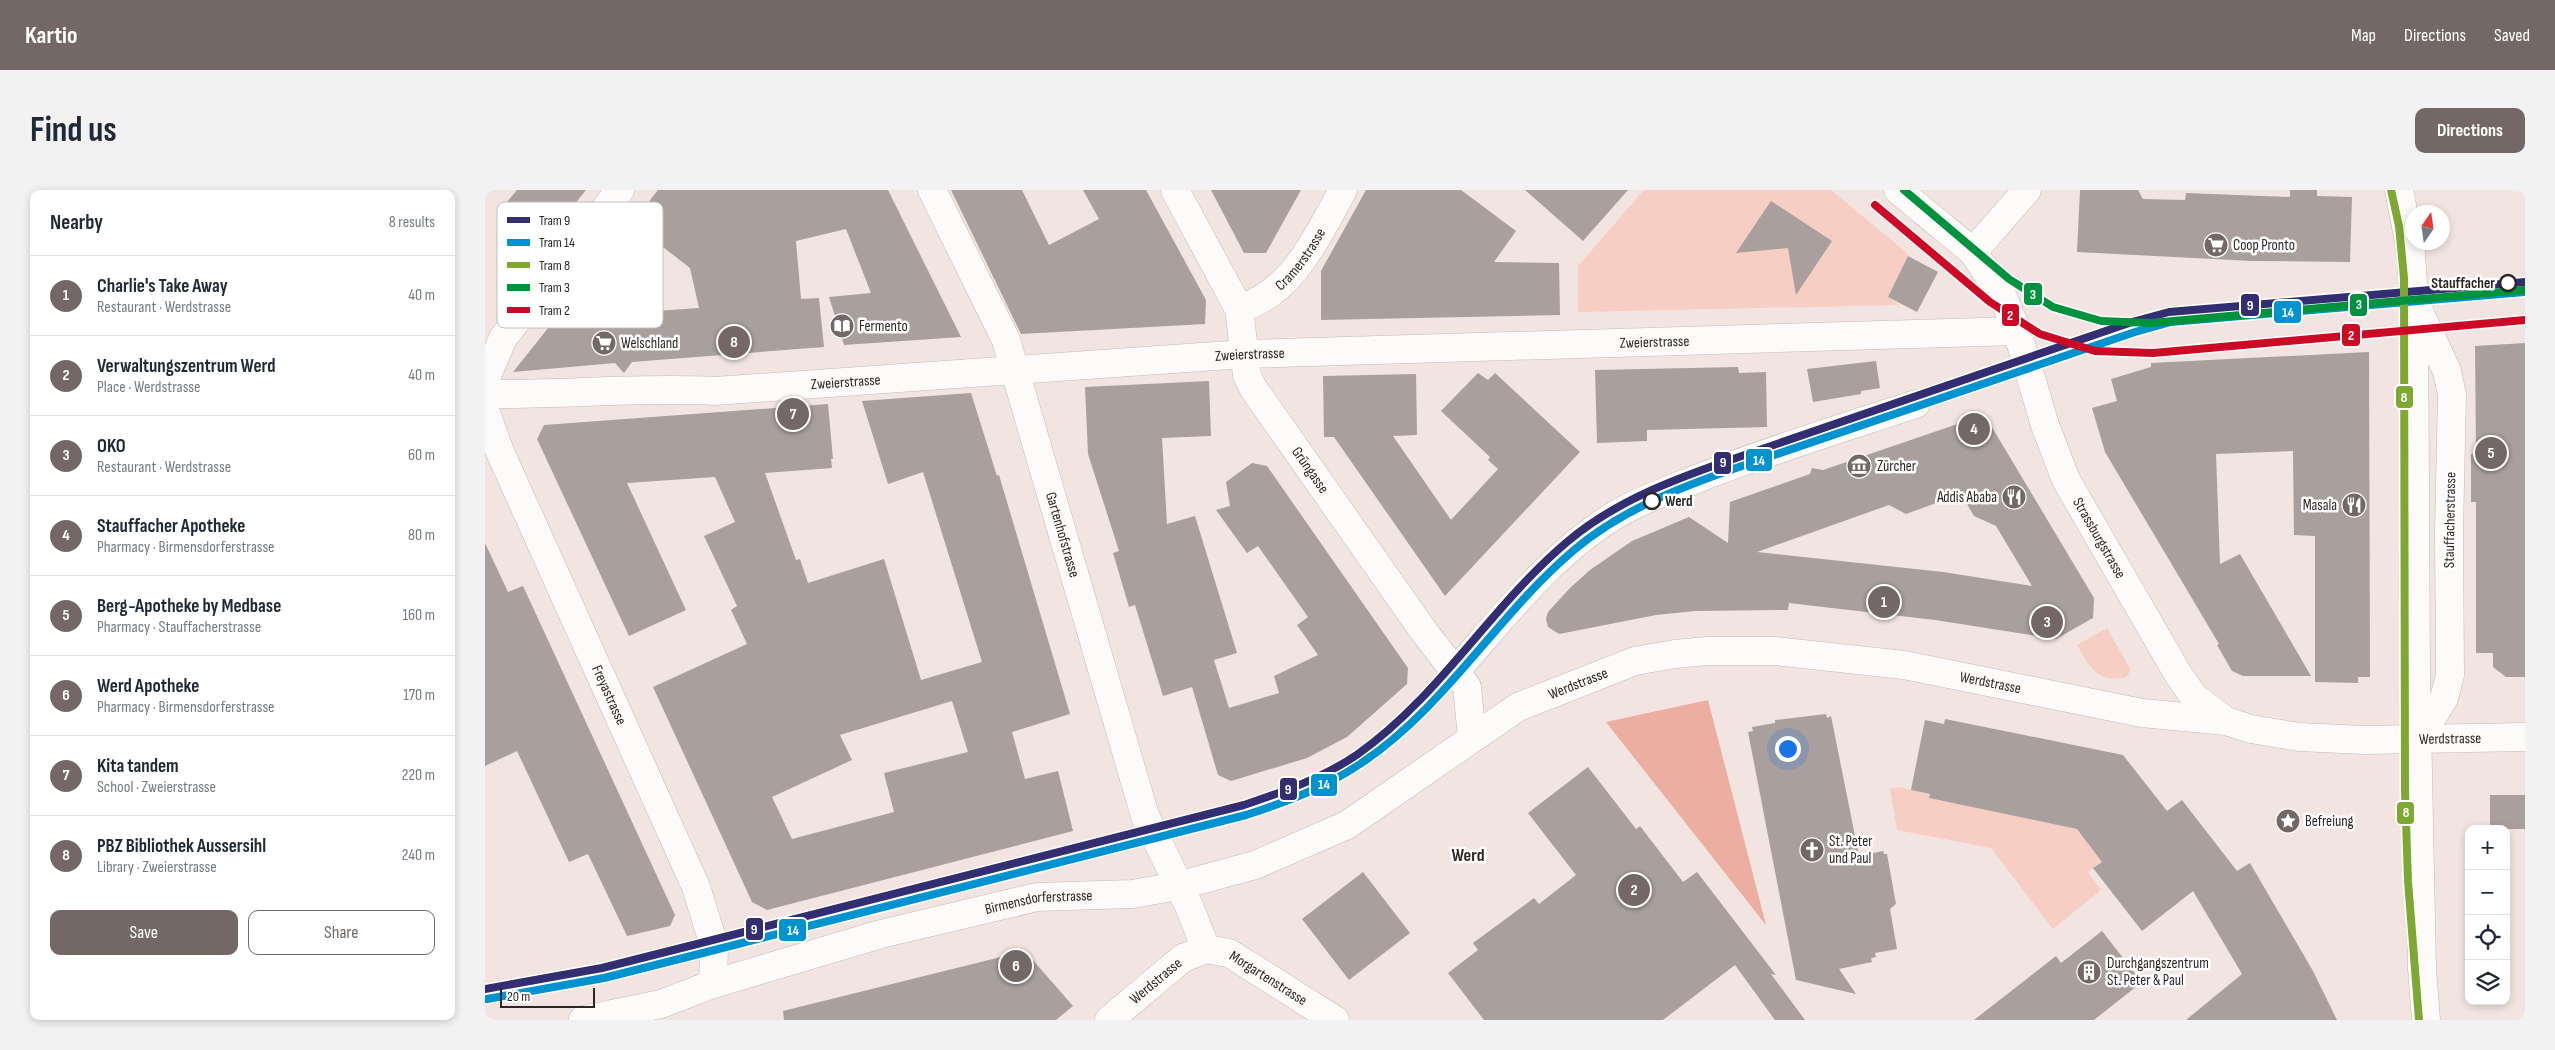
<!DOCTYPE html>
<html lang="en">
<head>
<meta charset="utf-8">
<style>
	body { margin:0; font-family:"Sofia Sans Condensed",sans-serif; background:#f2f2f3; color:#1f2937 }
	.controls { position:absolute; right:15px; bottom:15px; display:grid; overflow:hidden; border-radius:10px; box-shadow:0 2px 8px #0003 }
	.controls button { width:45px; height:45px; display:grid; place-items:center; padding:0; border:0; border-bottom:1px solid #e0e1e3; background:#fff; color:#1f2937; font:25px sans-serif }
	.compass { position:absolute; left:1920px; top:15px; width:45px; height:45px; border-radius:50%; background:#fff; box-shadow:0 2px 8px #0003; rotate:13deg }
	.scale { position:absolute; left:15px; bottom:12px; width:95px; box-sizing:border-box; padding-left:5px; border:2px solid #2e2624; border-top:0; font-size:14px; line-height:18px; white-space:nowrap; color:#2e2624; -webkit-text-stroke:4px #fff; paint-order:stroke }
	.you { position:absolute; left:1302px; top:558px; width:18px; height:18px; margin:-12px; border:4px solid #fff; border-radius:50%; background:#1a73e8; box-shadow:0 0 0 8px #1a73e833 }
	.badge { display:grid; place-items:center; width:32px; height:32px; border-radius:50%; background:#736866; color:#fff; font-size:16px; font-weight:700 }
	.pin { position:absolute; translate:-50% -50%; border:2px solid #fff; box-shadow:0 1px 5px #0006 }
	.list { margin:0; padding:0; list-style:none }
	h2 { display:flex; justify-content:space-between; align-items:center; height:65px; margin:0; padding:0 20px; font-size:21px }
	h2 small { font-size:16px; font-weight:400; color:#747a83 }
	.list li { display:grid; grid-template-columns:32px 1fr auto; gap:15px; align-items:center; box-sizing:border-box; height:80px; padding:0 20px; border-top:1px solid #e0e1e3 }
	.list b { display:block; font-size:19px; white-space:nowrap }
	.list p { margin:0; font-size:16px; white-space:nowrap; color:#747a83 }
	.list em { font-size:16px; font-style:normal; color:#747a83 }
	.actions { display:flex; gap:10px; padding:15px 20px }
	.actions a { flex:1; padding:11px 0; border:1px solid #736866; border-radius:10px; text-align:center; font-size:18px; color:#736866 }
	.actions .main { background:#736866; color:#fff }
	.icon { flex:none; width:28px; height:28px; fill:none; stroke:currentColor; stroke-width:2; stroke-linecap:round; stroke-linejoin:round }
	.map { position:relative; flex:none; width:2040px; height:830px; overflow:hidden; border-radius:10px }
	header { display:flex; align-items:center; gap:30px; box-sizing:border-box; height:70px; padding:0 25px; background:#736866; color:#fff }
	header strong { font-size:24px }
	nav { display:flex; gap:28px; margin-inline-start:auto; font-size:18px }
	.intro { display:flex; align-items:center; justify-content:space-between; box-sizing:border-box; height:120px; padding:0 30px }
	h1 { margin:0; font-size:35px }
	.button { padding:12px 22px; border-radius:10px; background:#736866; color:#fff; font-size:18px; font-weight:700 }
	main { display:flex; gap:30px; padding:0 30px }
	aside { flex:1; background:#fff; border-radius:10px; box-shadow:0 2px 8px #0003 }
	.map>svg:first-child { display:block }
</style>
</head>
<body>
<header>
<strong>Kartio</strong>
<nav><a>Map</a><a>Directions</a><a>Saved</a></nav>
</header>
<div class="intro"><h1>Find us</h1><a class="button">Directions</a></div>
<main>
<aside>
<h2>Nearby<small>8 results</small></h2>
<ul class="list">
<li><span class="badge">1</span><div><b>Charlie's Take Away</b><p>Restaurant · Werdstrasse</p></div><em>40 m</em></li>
<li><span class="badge">2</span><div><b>Verwaltungszentrum Werd</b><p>Place · Werdstrasse</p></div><em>40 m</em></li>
<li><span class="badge">3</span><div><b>OKO</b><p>Restaurant · Werdstrasse</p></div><em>60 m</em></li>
<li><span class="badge">4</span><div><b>Stauffacher Apotheke</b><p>Pharmacy · Birmensdorferstrasse</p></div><em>80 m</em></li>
<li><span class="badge">5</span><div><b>Berg-Apotheke by Medbase</b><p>Pharmacy · Stauffacherstrasse</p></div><em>160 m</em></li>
<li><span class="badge">6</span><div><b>Werd Apotheke</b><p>Pharmacy · Birmensdorferstrasse</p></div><em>170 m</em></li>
<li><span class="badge">7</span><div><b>Kita tandem</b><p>School · Zweierstrasse</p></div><em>220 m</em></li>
<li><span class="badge">8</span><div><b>PBZ Bibliothek Aussersihl</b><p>Library · Zweierstrasse</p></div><em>240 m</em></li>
</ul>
<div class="actions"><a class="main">Save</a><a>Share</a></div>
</aside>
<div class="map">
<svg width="2040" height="830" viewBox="0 0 2040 830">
	<rect width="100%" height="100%" fill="#f2e4e1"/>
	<g fill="#f6cec4">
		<polygon points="1159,0 1346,0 1422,63 1423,66 1403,107 1414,115 1093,122 1093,76"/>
		<path d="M1622,438l24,42 -5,7c-28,7 -37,-11 -49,-32z"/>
		<polygon points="1414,597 1445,604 1444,608 1592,639 1605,656 1620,669 1603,682 1616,700 1568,739 1506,658 1412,640 1405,599"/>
	</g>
	<polygon fill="#ebaea0" points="1223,510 1281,735 1121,532"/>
	<g fill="#a99f9d" fill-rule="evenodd">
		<polygon points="32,0 101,0 57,55 17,18"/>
		<polygon points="173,0 403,0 476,147 359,155 344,107 386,103 361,39 311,51 316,109 334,108 339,157 147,172 139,183 130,173 28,182 111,78 142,102 143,123 214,118 205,78 147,33"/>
		<polygon points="466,0 537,0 564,55 614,29 598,0 661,0 721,110 720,134 536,144"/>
		<polygon points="726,0 816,0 781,63 759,63"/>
		<polygon points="881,0 976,0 1031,41 1009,72 1074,73 1075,125 836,130 836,81"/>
		<polygon points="1040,0 1143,0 1098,51"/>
		<polygon points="1595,0 1653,0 1658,9 1700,10 1701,3 1805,7 1805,0 1832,0 1832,6 1867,7 1865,72 1767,71 1592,62"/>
		<polygon points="1286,11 1347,51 1311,105 1303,58 1251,63"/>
		<polygon points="1423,66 1453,82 1432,122 1403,107"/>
		<polygon points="2040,153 2040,487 2021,487 2008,477 2008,463 1991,463 1991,312 1986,312 1986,264 1991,264 1990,156"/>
		<polygon points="1884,162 1885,487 1873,487 1873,493 1830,492 1830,346 1809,345 1808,261 1731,264 1735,374 1755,364 1826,486 1758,486 1747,481 1732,455 1734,454 1620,262 1607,218 1632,211 1626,189 1666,177 1666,173"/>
		<polygon points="1391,171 1395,198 1376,201 1376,204 1328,212 1322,179"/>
		<polygon points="1253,177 1254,183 1281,182 1282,237 1162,240 1162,251 1112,253 1110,180"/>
		<polygon points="993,183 1003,190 1010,183 1095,262 960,406 849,247 839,247 838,186 931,184 932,245 908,246 966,330 1013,279 1003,270 1005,267 956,221"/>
		<polygon points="724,191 726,246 677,248 682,334 710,326 752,463 729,470 744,518 794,503 789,486 833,465 812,435 823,427 773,356 762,363 731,320 745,316 741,292 767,273 782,276 923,478 922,494 862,547 822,568 746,591 733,585 707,497 678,506 650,415 644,417 628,363 634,361 603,264 600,197"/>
		<path d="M486,203l26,83 2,-1 71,239 -58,18 13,47 33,-8 15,60 -306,79 -15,-8 -99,-215 94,-43 -16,-34 6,-4 -33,-70 31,-14 -20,-45 -88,6 59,127 -57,26 -92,-197 7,-14 284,-21 5,55h-2l1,9 -67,5 31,87 4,-1 8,24 76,-24 37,121 61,-18 -59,-190 -35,12 -26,-83zM467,511l16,51 -84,21 10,39 -102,27 -20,-42 80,-37 -12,-25z"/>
		<path d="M1493,227l10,4 2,3 104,174 -1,20 -37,21 -121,-19 -146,-17 -1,7 -93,1 -39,4 -97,19 -11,-7 -2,-8 2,-7 22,-24 20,-18 42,-29 57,-24 39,26 2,-41 80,-28 2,-6 11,2zM1476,304l13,22 22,10 36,60 -89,-14 -186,-20 132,-47 17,9z"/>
		<polygon points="0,353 23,402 38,396 190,725 185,736 142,746 103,664 84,672 32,561 0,576"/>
		<polygon points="1341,524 1342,528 1346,526 1374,666 1398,661 1399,664 1402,664 1411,714 1405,719 1412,759 1390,763 1391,767 1386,768 1387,772 1354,779 1371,804 1311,790 1263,542 1268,541 1267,537 1290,533 1290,530"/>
		<polygon points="1460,529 1638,565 1682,621 1697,610 1752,681 1765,673 1828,781 1852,830 1701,830 1757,784 1708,701 1657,741 1608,678 1617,672 1592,639 1444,608 1445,604 1426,600 1440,530 1459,534"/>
		<polygon points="1103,577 1151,639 1155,636 1198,692 1212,682 1291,785 1286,784 1320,830 1290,830 1250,775 1178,830 999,830 963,783 993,760 988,753 1049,708 1054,714 1091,685 1043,623"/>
		<rect x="2005" y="605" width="35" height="34"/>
		<polygon points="878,682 925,743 864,790 817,729"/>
		<polygon points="1617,741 1657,792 1609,830 1489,830 1571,766 1576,773"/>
		<polygon points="540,761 588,816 571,830 299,830 298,821"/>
	</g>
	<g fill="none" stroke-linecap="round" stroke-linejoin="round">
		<defs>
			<g id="minor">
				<path id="s1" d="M447,0l74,150 139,476 44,90 17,43"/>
				<path id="s2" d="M690,0l64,119 8,66 6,13 172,245 42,54 5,50"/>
				<path id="s3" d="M1413,0l75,62 30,45 14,34 28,94 21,55 112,194 16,23 32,24"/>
				<polyline points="1914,0 1926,63 1929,111 1931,485 1937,779 1941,830"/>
				<polyline points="1488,62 1542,0"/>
				<polyline points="1932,117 1962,181 1967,205 1964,340 1965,485 1959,508 1934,548"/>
				<path id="s4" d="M754,119c55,-17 78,-73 104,-119"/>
				<polyline points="0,190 18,148 135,0"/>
				<path id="s5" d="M0,204c77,1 153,-7 230,-3l529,-37 773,-23"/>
				<path id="s6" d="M0,220l15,42 196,435 18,58 -1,39"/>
				<path d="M970,482c49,-56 97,-119 162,-158 27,-16 58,-26 87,-38 70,-27 141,-49 212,-72"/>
				<path id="s7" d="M721,759l23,4 106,67"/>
				<path id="s8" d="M98,830l78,-16 52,-20 168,-50 156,-37 95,-3 46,-8 77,-21 92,-40 171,-118 117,-46 40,-7 33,-3h67l129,14 238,48 84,8 25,8 48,8 66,3 160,-3"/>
				<path id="s9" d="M624,830l74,-62 23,-9"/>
			</g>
		</defs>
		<use href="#minor" stroke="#c3b9b6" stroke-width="29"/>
		<use href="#minor" stroke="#fdfbfa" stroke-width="28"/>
		<defs>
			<path id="tram-1" d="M0,799l117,-21 91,-23 551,-140c39,-13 79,-27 114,-51 82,-58 133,-148 209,-212 48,-41 110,-64 169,-84l396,-136 37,-10 356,-30"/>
			<path id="tram-2" d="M2,809l117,-21 91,-23 551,-140c40,-13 80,-28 114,-51 85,-56 137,-149 214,-214 47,-40 107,-63 165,-83l396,-135 36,-10 354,-30"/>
			<polyline id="tram-3" points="1906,0 1914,36 1919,88 1920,601 1923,691 1934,830"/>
			<polyline id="tram-4" points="1419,0 1524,89 1568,117 1616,131 1666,133 2039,100"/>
			<polyline id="tram-5" points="1390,15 1505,112 1555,144 1610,161 1668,163 2040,130"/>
		</defs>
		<use href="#tram-1" stroke="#fff" stroke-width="11"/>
		<use href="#tram-2" stroke="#fff" stroke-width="11"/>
		<use href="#tram-3" stroke="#fff" stroke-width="11"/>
		<use href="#tram-4" stroke="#fff" stroke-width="11"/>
		<use href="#tram-5" stroke="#fff" stroke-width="11"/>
		<use href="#tram-1" stroke="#322e71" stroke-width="8"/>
		<use href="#tram-2" stroke="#0093d0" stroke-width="8"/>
		<use href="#tram-3" stroke="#7da933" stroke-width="8"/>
		<use href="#tram-4" stroke="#00923c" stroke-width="8"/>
		<use href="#tram-5" stroke="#cb0a25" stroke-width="8"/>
	</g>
	<defs>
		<symbol id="supermarket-disc" viewBox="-11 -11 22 22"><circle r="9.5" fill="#736866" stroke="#fff"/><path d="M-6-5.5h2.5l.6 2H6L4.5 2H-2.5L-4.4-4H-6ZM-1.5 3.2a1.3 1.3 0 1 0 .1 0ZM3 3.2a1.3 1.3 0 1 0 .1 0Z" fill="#fff"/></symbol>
		<symbol id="library-disc" viewBox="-11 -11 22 22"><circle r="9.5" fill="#736866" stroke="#fff"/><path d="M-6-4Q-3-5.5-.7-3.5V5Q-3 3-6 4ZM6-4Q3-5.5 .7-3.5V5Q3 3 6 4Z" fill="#fff"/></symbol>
		<symbol id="museum-disc" viewBox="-11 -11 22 22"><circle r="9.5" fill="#736866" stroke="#fff"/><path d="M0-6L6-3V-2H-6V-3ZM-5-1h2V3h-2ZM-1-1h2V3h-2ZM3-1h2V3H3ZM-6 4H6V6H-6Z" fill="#fff"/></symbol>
		<symbol id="restaurant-disc" viewBox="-11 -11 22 22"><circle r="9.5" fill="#736866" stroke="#fff"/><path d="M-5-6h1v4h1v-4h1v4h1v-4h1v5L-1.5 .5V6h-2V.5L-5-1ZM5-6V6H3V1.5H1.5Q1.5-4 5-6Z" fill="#fff"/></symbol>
		<symbol id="sight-disc" viewBox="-11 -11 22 22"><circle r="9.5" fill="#736866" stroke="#fff"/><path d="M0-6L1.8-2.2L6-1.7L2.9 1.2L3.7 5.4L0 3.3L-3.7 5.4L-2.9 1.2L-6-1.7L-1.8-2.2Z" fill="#fff"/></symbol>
		<symbol id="church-disc" viewBox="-11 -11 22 22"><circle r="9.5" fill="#736866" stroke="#fff"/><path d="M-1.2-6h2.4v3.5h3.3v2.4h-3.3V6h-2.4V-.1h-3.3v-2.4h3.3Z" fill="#fff"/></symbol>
		<symbol id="building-disc" viewBox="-11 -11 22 22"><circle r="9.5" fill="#736866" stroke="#fff"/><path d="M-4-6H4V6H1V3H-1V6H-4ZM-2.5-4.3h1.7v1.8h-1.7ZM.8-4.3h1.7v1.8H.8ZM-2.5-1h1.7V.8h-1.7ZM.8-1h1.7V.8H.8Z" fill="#fff"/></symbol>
	</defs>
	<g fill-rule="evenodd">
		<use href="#supermarket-disc" x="1717" y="41" width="28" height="28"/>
		<use href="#library-disc" x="343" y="122" width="28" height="28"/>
		<use href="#supermarket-disc" x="105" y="139" width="28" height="28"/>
		<use href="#museum-disc" x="1360" y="262" width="28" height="28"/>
		<use href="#restaurant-disc" x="1515" y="293" width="28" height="28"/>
		<use href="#restaurant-disc" x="1855" y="301" width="28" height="28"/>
		<use href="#sight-disc" x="1789" y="617" width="28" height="28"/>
		<use href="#church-disc" x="1313" y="646" width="28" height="28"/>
		<use href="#building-disc" x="1590" y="768" width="28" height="28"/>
	</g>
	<g fill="#fff" stroke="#2e2624" stroke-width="2.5">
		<circle cx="2023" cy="93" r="8"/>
		<circle cx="1167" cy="311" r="8"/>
	</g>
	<g text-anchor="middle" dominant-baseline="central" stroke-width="5" stroke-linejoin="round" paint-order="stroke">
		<g font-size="15" fill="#2e2624" stroke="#fff" text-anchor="start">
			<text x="1748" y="55">Coop Pronto</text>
			<text x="374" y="136">Fermento</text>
			<text x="136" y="153">Welschland</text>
			<text x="1392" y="276">Zürcher</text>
			<text x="1512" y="307" text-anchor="end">Addis Ababa</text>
			<text x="1852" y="315" text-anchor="end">Masala</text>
			<text x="1820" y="631">Befreiung</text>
			<text x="1344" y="651">St. Peter<tspan x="1344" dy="17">und Paul</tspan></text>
			<text x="1622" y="773">Durchgangszentrum<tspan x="1622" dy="17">St. Peter &amp; Paul</tspan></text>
		</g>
		<g font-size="15" fill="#2e2624" stroke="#fff">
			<text stroke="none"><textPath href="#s4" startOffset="81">Cramerstrasse</textPath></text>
			<text stroke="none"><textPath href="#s5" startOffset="1171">Zweierstrasse</textPath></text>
			<text stroke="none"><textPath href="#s5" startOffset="766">Zweierstrasse</textPath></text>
			<text stroke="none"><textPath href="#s5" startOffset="361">Zweierstrasse</textPath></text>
			<text stroke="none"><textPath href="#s2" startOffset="316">Grüngasse</textPath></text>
			<text transform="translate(1965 330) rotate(-89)">Stauffacherstrasse</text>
			<text stroke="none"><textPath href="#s1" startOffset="370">Gartenhofstrasse</textPath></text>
			<text stroke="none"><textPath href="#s3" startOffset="412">Strassburgstrasse</textPath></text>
			<text stroke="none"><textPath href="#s8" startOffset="1485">Werdstrasse</textPath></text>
			<text stroke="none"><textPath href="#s8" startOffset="1065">Werdstrasse</textPath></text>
			<text stroke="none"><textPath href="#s6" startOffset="311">Freyastrasse</textPath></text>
			<text stroke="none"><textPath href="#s8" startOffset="1950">Werdstrasse</textPath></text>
			<text stroke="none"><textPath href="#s8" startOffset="472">Birmensdorferstrasse</textPath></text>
			<text stroke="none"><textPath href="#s7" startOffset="70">Morgartenstrasse</textPath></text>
			<text stroke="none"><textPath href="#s9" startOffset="61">Werdstrasse</textPath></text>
		</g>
		<g font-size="15" font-weight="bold" fill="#2e2624" stroke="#fff" text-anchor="end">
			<text x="2010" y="93">Stauffacher</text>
			<text x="1180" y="311" text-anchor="start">Werd</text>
		</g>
		<g font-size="18" font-weight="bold" fill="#2e2624" stroke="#fff">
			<text x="983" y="665">Werd</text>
		</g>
	</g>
	<rect x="12" y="12" width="166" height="126" rx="8" fill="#fff" stroke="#c0bebd" stroke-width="1"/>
	<rect x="22" y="27" width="23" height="6" fill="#322e71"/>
	<rect x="22" y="49" width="23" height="7" fill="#0093d0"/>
	<rect x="22" y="72" width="23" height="6" fill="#7da933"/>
	<rect x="22" y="94" width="23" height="7" fill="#00923c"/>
	<rect x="22" y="117" width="23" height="6" fill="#cb0a25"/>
	<g font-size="14" fill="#2e2624">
		<text x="54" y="35">Tram 9</text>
		<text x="54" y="57">Tram 14</text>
		<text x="54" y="80">Tram 8</text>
		<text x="54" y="102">Tram 3</text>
		<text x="54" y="125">Tram 2</text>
	</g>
	<g stroke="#fff" stroke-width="2">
		<rect x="1538" y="92" width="20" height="24" rx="5" fill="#00923c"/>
		<rect x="1864" y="103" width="19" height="24" rx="5" fill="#00923c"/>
		<rect x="1755" y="103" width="20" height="24" rx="5" fill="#322e71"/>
		<rect x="1788" y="110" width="29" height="24" rx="5" fill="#0093d0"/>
		<rect x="1516" y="113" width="19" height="24" rx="5" fill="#cb0a25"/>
		<rect x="1856" y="133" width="20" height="24" rx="5" fill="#cb0a25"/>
		<rect x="1910" y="195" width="19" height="24" rx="5" fill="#7da933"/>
		<rect x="1260" y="258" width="28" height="24" rx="5" fill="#0093d0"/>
		<rect x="1228" y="261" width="19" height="24" rx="5" fill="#322e71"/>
		<rect x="825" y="583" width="28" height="24" rx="5" fill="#0093d0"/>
		<rect x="794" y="587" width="19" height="24" rx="5" fill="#322e71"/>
		<rect x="1911" y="611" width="19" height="24" rx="5" fill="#7da933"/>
		<rect x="260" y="727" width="19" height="24" rx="5" fill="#322e71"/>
		<rect x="293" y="728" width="29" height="24" rx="5" fill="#0093d0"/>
	</g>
	<g font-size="14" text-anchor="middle" font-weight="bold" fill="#fff">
		<text x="1548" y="109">3</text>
		<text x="1874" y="119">3</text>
		<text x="1765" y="120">9</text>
		<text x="1803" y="127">14</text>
		<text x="1525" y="130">2</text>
		<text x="1866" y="150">2</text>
		<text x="1919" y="212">8</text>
		<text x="1274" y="275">14</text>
		<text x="1238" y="277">9</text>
		<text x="839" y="599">14</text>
		<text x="803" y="604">9</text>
		<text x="1921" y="627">8</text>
		<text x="269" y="744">9</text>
		<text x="308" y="745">14</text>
	</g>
</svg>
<div class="controls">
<button>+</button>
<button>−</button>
<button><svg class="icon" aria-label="locate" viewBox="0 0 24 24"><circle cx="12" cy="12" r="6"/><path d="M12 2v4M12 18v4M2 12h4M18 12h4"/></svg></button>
<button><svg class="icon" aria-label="layers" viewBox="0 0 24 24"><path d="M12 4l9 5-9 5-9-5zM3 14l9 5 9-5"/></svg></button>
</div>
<svg class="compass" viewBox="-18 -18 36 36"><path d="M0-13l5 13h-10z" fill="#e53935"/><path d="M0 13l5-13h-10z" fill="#747a83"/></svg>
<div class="scale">20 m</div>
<div class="you"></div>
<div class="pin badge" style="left:1399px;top:412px">1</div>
<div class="pin badge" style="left:1149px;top:700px">2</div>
<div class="pin badge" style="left:1562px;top:432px">3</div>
<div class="pin badge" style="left:1489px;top:239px">4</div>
<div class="pin badge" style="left:2006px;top:263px">5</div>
<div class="pin badge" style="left:531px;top:776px">6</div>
<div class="pin badge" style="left:308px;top:224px">7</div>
<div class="pin badge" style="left:249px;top:152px">8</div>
</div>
</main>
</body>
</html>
